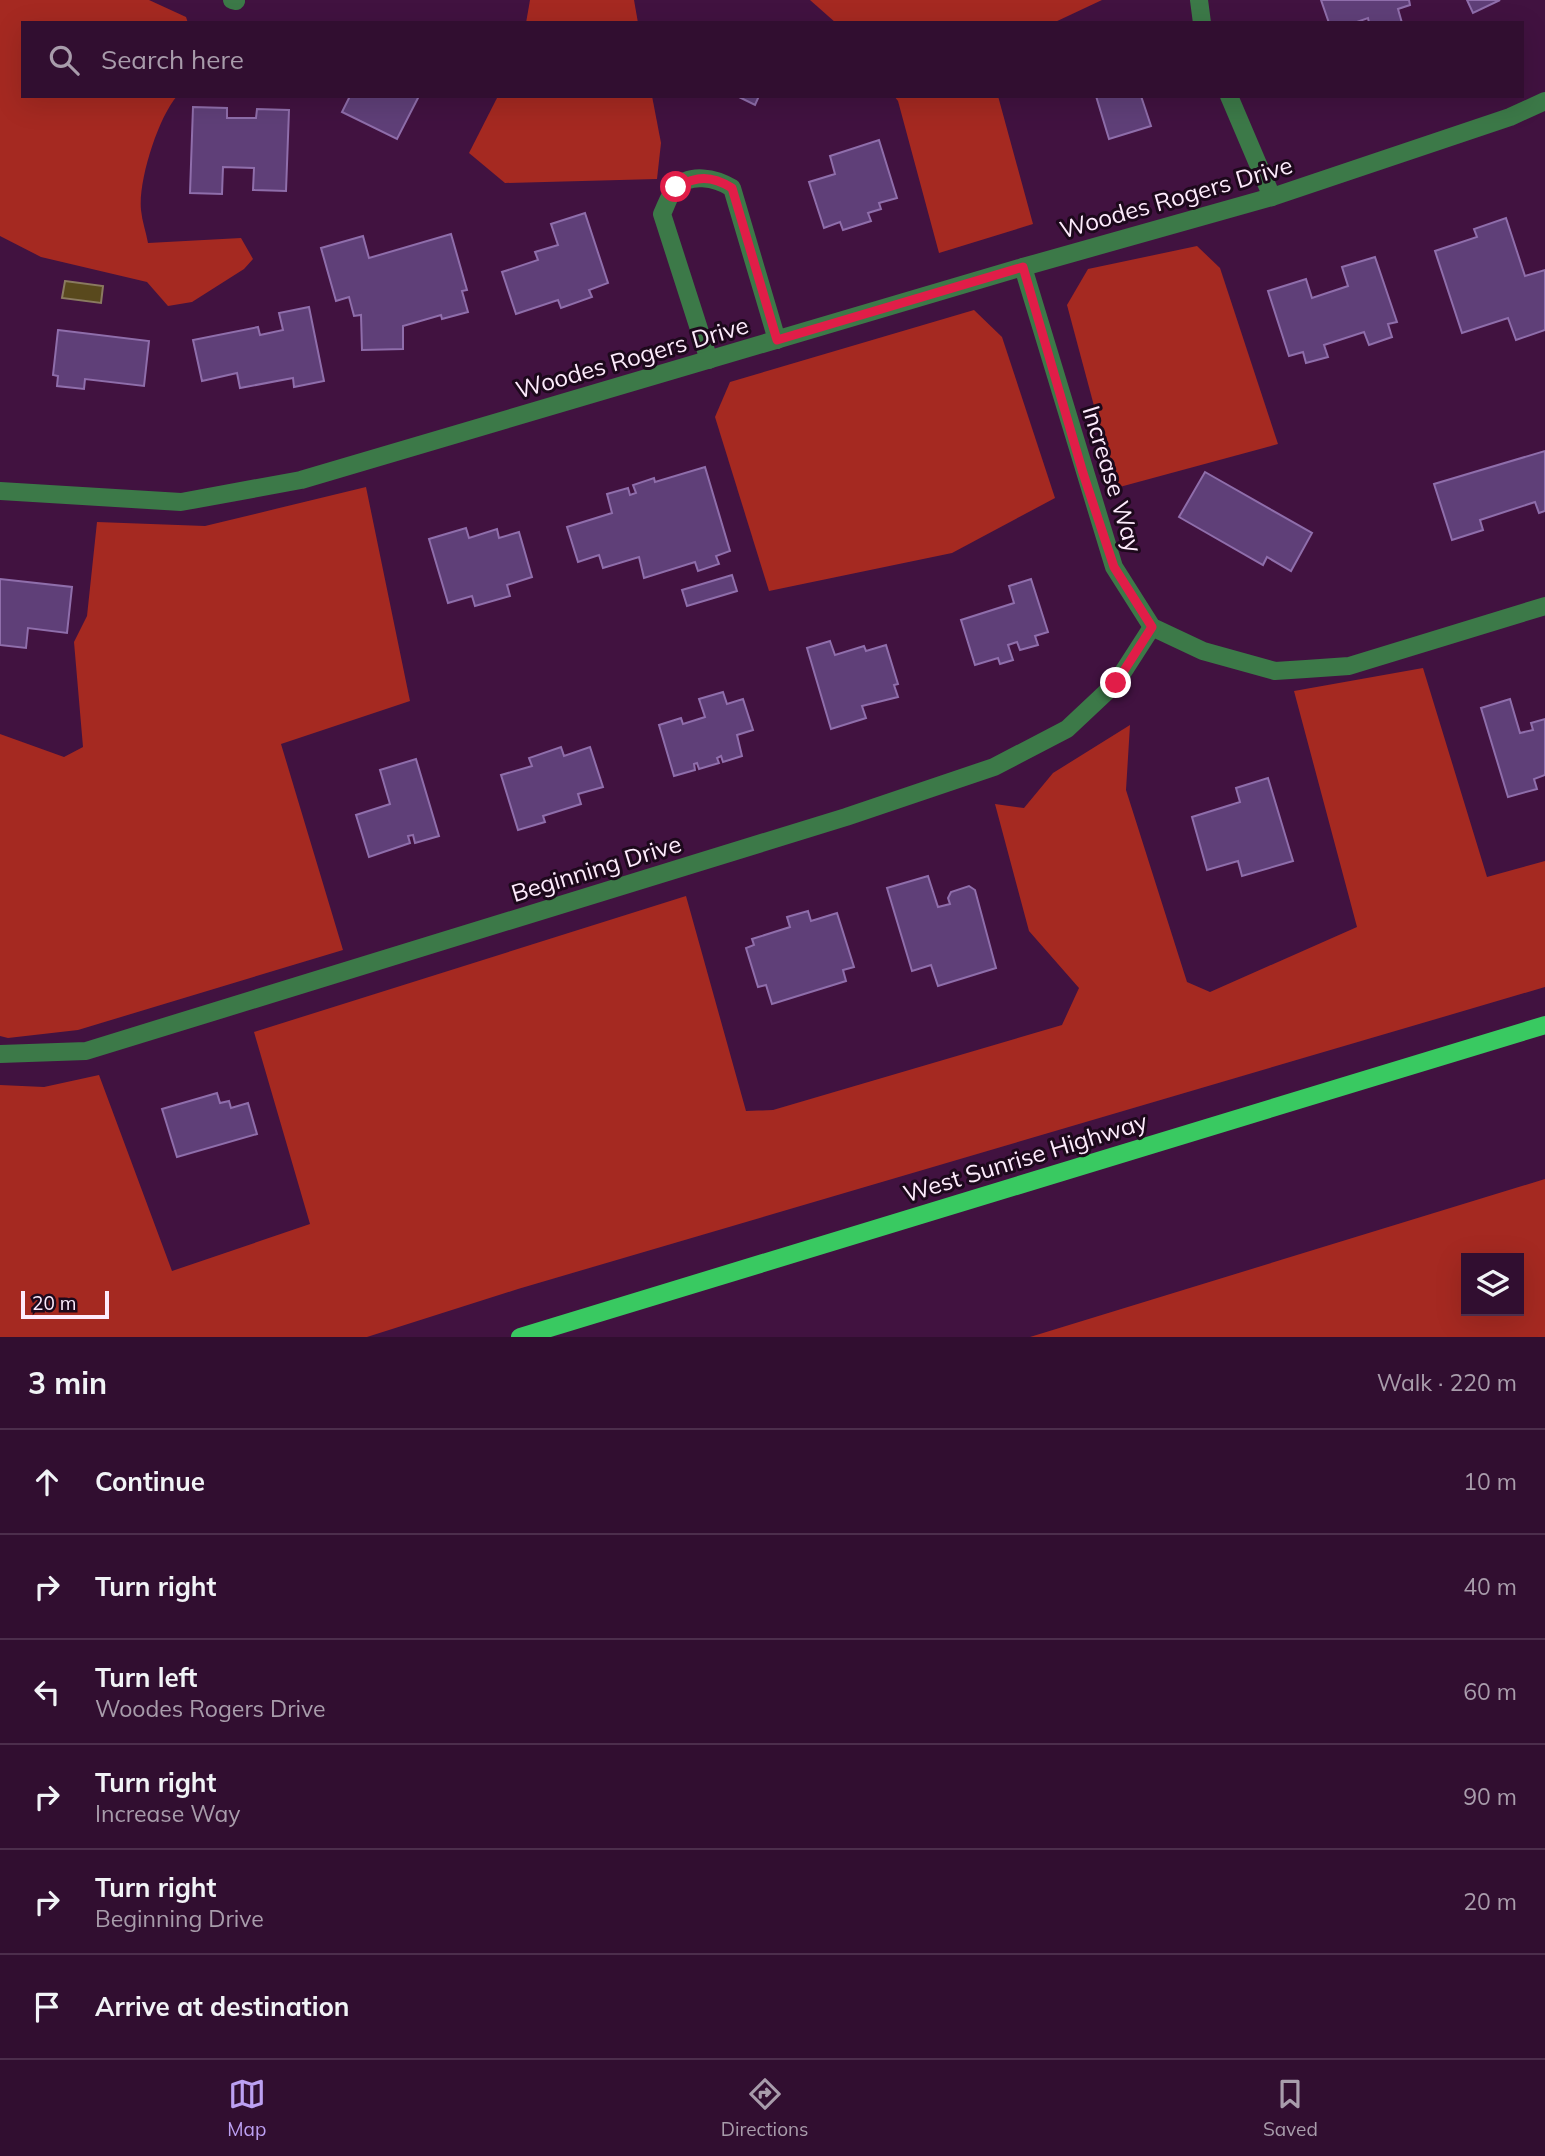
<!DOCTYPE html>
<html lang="en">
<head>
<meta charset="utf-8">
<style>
	body { margin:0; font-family:Mulish,sans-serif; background:#3d1c3c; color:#f1f3f6 }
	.controls { position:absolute; right:21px; bottom:21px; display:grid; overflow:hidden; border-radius:0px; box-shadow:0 7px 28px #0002 }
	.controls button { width:63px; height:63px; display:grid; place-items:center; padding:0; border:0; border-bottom:2px solid #4c2e4c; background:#310e30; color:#f1f3f6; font:35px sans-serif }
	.scale { position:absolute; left:21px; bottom:18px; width:88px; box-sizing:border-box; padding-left:7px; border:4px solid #fdebfc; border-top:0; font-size:19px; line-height:24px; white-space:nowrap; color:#fdebfc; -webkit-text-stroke:5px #1d091c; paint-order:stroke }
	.stop { position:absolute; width:21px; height:21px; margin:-16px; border:5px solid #e11d48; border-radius:50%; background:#fff }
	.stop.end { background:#e11d48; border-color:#fff; box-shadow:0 2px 7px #0008 }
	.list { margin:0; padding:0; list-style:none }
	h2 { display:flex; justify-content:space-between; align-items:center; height:91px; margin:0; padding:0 28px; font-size:30px }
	h2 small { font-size:23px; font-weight:400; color:#a89cab }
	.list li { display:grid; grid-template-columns:46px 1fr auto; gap:21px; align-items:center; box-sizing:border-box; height:105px; padding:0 28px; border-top:2px solid #4c2e4c }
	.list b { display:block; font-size:26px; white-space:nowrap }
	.list p { margin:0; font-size:23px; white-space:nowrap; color:#a89cab }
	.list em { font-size:23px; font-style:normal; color:#a89cab }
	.icon { flex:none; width:38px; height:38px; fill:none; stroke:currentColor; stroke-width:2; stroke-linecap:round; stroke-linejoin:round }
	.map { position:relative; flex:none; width:1545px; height:1337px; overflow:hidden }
	.search { position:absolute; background:#310e30; box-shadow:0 7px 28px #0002; left:21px; right:21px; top:21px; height:77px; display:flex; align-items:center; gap:18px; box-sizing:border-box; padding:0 24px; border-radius:0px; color:#a89cab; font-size:26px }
	.sheet { height:721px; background:#310e30 }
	nav { display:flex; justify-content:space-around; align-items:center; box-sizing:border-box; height:98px; border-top:2px solid #4c2e4c; background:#310e30; font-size:19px; color:#a89cab }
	nav a { display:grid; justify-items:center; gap:4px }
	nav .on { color:#bca0f2 }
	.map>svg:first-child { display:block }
</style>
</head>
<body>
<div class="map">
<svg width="1545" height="1337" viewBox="0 0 1545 1337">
	<rect width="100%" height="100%" fill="#411240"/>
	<g fill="#a52921" fill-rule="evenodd">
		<path d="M0,0h149l37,17 2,6h-165v73h154c-19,22 -39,85 -36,114 1,11 5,22 7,33l93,-5 12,21 -9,10 -52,33 -24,4 -21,-24 -106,-25 -41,-21z"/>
		<polygon points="530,0 634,0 638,23 526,23"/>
		<polygon points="810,0 1102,0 1053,23 836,23"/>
		<polygon points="498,96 652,96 661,143 657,179 505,183 469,153"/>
		<polygon points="894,96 998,96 1033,224 939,253 898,101"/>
		<polygon points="1197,246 1220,268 1278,444 1116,488 1067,305 1088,269"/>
		<polygon points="974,310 1002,337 1055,498 952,553 769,591 715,417 730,382"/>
		<polygon points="366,487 410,701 281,744 343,950 78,1030 8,1038 0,1036 0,734 64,757 83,747 74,642 87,616 97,522 205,526"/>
		<polygon points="1423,668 1487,877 1545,861 1545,987 518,1289 367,1337 0,1337 0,1085 44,1087 99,1075 172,1271 310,1224 254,1032 686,896 746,1111 773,1110 1062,1025 1079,988 1029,931 995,804 1024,808 1053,773 1130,725 1126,790 1187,982 1210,992 1357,927 1294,691"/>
		<path d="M1545,1179v158h-515zM1466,1258h53v53h-53z"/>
	</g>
	<polygon fill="#59491d" stroke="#8a7a60" stroke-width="2" points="65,281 103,286 101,303 62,298"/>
	<g fill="#5f3f78" stroke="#8f6eab" stroke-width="2">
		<polygon points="1321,0 1409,0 1410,5 1398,9 1402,23 1369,23 1368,18 1354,23 1329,23"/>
		<polygon points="1467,0 1500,0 1473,13"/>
		<polygon points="350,96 419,96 397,139 342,112"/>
		<polygon points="737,96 759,96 755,105"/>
		<polygon points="1096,96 1141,96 1151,126 1109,139"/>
		<polygon points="193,107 227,108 227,118 256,118 257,109 289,110 286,191 253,190 254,168 223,167 222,194 190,193"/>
		<polygon points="879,140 897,198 879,203 881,209 868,213 871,221 843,230 840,222 824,228 809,182 835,174 830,156"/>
		<polygon points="585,213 608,283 589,290 592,297 561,308 558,300 516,314 502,272 538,260 535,252 558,245 551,224"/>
		<polygon points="1506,218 1525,276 1545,270 1545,330 1516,340 1508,318 1462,333 1435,251 1477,237 1474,229"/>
		<polygon points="451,234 467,290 462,291 468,312 442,319 441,315 403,326 403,349 362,350 361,315 354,316 349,297 336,301 321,248 363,236 369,258"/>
		<polygon points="1375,257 1397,322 1388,324 1392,337 1369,345 1364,332 1324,345 1328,357 1306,363 1303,352 1289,356 1268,291 1306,279 1312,298 1348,286 1342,267"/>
		<polygon points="309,307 324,381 294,387 293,378 240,388 237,373 202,381 193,340 258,327 260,335 283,330 279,313"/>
		<polygon points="58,330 149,341 144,386 85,379 84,389 57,386 58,376 53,375"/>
		<polygon points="1545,451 1545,511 1539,513 1535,502 1480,520 1483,530 1452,540 1434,484"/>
		<polygon points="705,467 730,551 716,556 719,564 698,571 695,562 644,578 639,557 603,568 599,555 578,562 567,527 612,513 607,494 628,488 630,495 636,493 633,485 654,478 655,482"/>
		<polygon points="1205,472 1312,533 1291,571 1267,557 1263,565 1179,517"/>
		<polygon points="466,528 469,538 497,529 499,538 519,532 532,577 507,585 510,596 475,606 472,596 448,603 429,539"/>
		<polygon points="732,575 737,591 687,606 682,590"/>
		<polygon points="0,579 72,587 67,633 28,628 26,648 0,645"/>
		<polygon points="1031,579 1048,632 1035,636 1038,645 1020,650 1017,642 1008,645 1013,660 1000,664 998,658 975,665 961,620 1014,603 1009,586"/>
		<polygon points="830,641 835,655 864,646 866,651 886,645 898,684 894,685 898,697 862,706 866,718 831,729 807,648"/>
		<polygon points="723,692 727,704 743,699 753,730 737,735 742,756 723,762 721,756 717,758 719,763 699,769 697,763 694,764 695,770 674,776 659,725 681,718 683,724 705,717 699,699"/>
		<polygon points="1510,699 1520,733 1533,730 1531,723 1545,719 1545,775 1534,779 1537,789 1508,797 1481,708"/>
		<polygon points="561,747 564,756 590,747 603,787 578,794 581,804 543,816 545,822 518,830 501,775 532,766 529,758"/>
		<polygon points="416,759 439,836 415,843 413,835 408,836 410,843 369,857 356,815 390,804 380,770"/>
		<polygon points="1268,778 1293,861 1242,876 1238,861 1207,870 1192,817 1240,802 1236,788"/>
		<polygon points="928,876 938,907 950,904 948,898 951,892 969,886 975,890 996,968 938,986 931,965 912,971 887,888"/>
		<polygon points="808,911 811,921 837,913 854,967 843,970 846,981 772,1004 766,985 758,987 746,948 754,945 752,939 790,927 787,917"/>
		<polygon points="217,1093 220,1103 229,1101 231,1108 248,1103 257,1134 177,1157 162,1109"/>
	</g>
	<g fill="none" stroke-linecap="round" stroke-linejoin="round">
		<g stroke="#3c7948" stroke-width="18">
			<polyline points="232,0 236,1"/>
			<polyline points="1199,0 1202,23"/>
			<polyline points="1229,96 1272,197"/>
			<polyline points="1023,267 1114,567 1152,627 1203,651 1275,671 1306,669 1349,666 1545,606"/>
			<path d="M709,360l-47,-146c4,-8 7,-19 13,-25 14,-17 41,-11 57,-1l45,152"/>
			<polyline points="0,491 181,502 301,480 1023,267 1272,197 1510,117 1545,101"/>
			<polyline points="0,1054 86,1051 846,817 994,767 1067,729 1116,683 1152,627"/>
		</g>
		<polyline stroke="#39c961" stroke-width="18" points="520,1337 1545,1025"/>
	</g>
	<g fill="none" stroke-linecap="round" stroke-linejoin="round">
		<path stroke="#e11d48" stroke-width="9" d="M676,187c21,-11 35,-12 56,1l45,152 246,-73 60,206 31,94 38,60 -36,56"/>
	</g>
	<g text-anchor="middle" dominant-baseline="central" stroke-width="6" stroke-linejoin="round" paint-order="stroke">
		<g font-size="24" fill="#fdebfc" stroke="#1d091c">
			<text transform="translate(1176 197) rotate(-16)">Woodes Rogers Drive</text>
			<text transform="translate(632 357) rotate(-16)">Woodes Rogers Drive</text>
			<text transform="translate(1113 479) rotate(73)">Increase Way</text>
			<text transform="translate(596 868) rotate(-17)">Beginning Drive</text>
			<text transform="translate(1025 1157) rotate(-17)">West Sunrise Highway</text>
		</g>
	</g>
</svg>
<div class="controls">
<button><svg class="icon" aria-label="layers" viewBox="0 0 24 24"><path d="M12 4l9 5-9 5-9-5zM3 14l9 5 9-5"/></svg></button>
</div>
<div class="scale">20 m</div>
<div class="stop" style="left:676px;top:187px"></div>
<div class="stop end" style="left:1116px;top:683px"></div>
<div class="search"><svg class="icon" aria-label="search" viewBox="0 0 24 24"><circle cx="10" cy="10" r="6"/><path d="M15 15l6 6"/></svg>Search here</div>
</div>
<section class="sheet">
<h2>3 min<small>Walk · 220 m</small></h2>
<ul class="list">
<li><svg class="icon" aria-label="ahead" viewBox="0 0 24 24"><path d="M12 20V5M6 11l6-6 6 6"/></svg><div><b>Continue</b></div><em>10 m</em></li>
<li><svg class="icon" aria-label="right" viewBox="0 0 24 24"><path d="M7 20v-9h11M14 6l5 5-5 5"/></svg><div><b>Turn right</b></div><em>40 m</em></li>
<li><svg class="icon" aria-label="left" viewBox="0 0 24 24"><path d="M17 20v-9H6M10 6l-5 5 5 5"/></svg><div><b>Turn left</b><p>Woodes Rogers Drive</p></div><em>60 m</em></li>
<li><svg class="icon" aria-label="right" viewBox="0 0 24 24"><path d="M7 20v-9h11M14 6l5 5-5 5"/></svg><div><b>Turn right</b><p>Increase Way</p></div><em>90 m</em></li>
<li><svg class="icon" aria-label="right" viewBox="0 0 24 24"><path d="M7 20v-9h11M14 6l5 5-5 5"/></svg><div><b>Turn right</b><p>Beginning Drive</p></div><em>20 m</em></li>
<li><svg class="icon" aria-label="arrive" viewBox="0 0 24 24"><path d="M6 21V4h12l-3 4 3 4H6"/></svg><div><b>Arrive at destination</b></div></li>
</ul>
</section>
<nav>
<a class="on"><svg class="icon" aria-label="map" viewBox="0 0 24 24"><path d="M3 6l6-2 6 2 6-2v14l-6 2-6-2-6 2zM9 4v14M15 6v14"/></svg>Map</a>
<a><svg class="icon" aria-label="directions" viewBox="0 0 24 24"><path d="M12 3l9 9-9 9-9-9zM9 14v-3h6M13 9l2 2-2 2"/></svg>Directions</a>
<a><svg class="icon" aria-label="saved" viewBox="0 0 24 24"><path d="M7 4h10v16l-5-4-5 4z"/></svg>Saved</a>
</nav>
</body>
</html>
